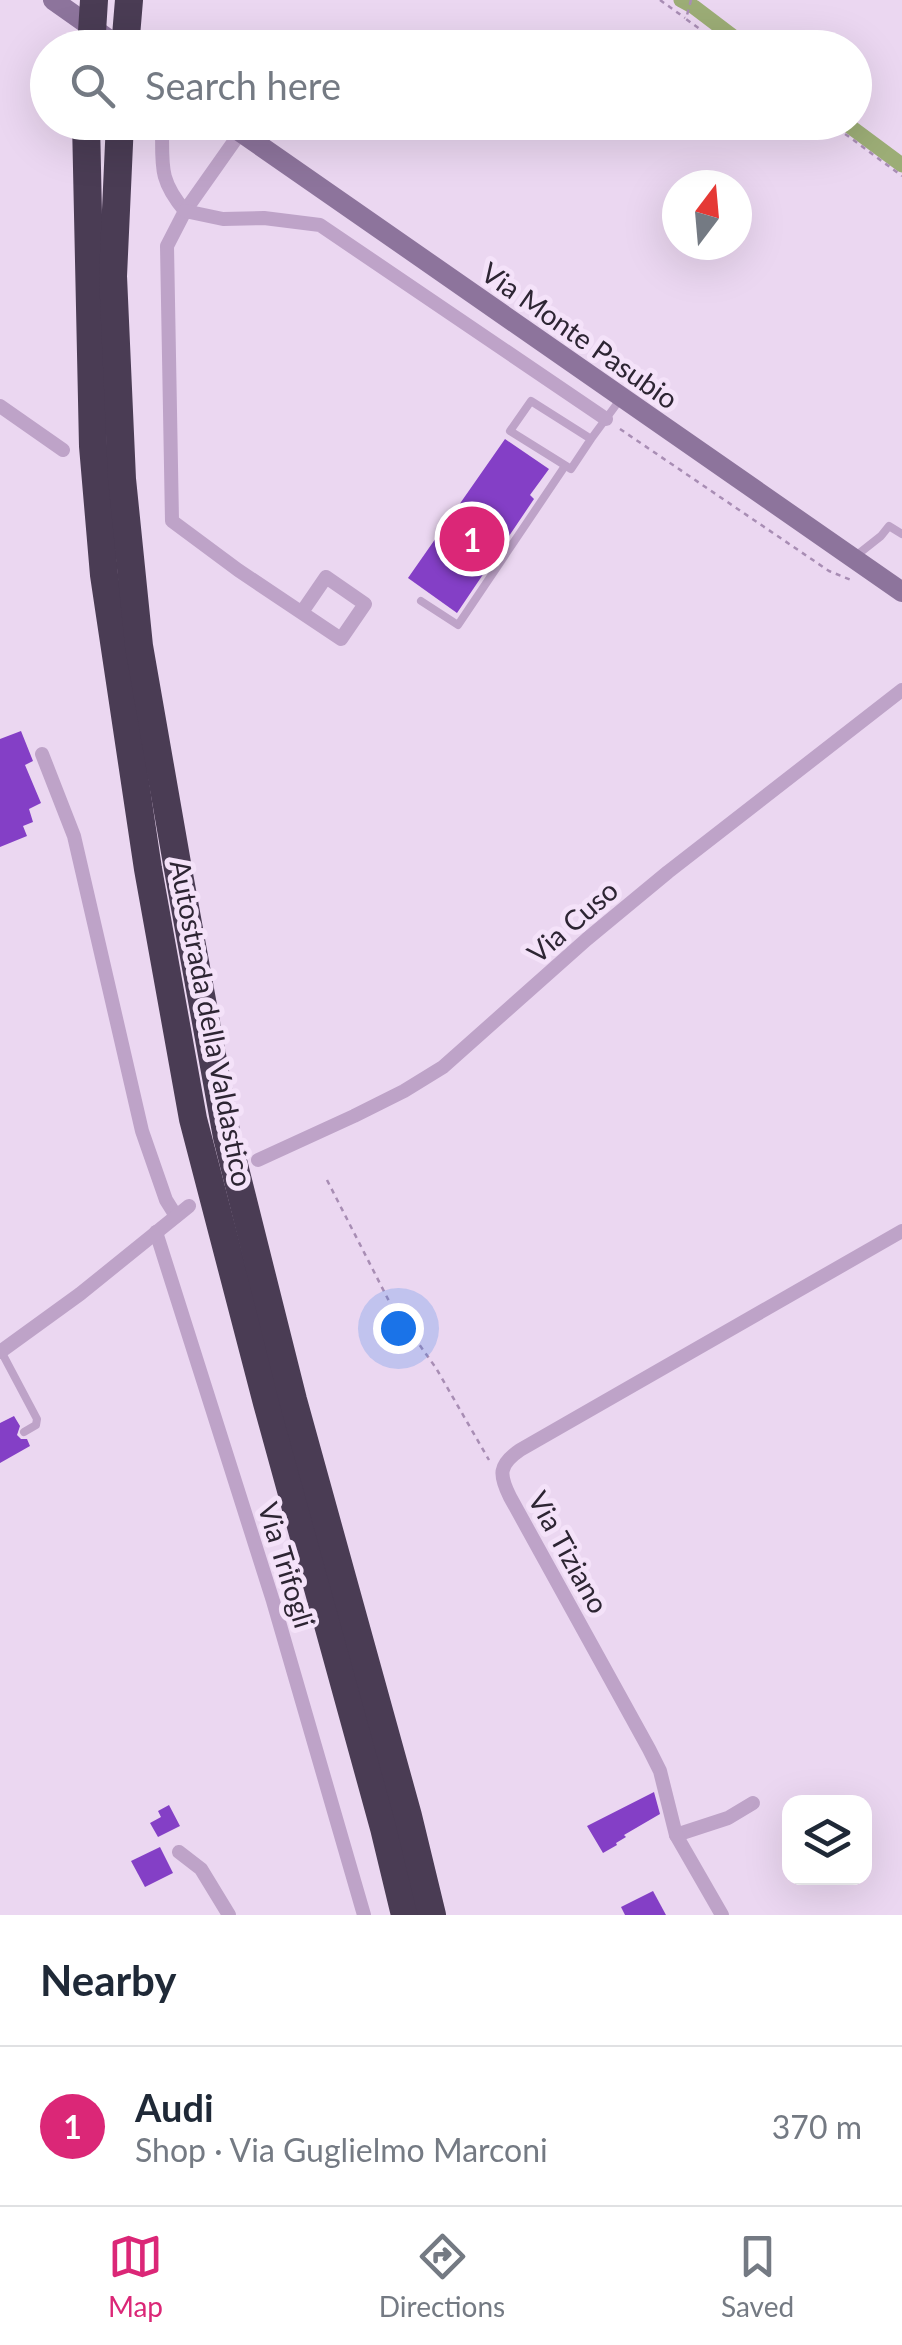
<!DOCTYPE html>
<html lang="en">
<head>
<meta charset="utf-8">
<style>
	body { margin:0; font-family:Lato,sans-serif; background:#f6f6f7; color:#1f2937 }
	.controls { position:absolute; right:30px; bottom:30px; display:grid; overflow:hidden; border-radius:20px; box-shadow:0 10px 40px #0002 }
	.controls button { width:90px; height:90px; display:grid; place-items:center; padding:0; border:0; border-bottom:2px solid #e0e1e3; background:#fff; color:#1f2937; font:50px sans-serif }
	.compass { position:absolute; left:662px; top:170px; width:90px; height:90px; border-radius:50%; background:#fff; box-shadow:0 10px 40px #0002; rotate:16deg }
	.you { position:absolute; left:398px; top:1328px; width:35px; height:35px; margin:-25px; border:8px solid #fff; border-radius:50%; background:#1a73e8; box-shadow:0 0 0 15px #1a73e833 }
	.badge { display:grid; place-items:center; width:65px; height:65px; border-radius:50%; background:#db2777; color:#fff; font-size:32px; font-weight:700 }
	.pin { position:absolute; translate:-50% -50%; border:5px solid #fff; box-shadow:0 2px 10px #0006 }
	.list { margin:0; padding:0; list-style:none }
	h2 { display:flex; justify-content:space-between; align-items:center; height:130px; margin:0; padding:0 40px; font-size:42px }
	h2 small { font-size:32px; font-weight:400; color:#747a83 }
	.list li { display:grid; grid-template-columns:65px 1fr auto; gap:30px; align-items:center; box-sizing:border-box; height:160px; padding:0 40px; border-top:2px solid #e0e1e3 }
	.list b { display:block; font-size:38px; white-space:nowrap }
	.list p { margin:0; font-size:32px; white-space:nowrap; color:#747a83 }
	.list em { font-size:32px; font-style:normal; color:#747a83 }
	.icon { flex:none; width:55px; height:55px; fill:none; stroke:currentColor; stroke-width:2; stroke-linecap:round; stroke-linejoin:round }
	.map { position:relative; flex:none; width:902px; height:1915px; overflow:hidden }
	.search { position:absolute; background:#fff; box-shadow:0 10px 40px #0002; left:30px; right:30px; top:30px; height:110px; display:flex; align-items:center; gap:25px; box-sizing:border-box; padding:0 35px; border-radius:55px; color:#747a83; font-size:38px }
	.sheet { height:290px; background:#fff }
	nav { display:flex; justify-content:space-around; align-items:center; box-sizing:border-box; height:140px; border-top:2px solid #e0e1e3; background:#fff; font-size:28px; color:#747a83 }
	nav a { display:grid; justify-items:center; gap:5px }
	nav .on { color:#db2777 }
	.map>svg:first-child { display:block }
</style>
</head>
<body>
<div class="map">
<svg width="902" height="1915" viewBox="0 0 902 1915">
	<rect width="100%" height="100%" fill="#ebd7f1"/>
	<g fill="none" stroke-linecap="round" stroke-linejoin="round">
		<g stroke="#9cad76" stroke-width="15">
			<polyline points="681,0 694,7 748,48"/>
			<polyline points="844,122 902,165"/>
		</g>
	</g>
	<g fill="#843fc6">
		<polygon points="505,439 549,469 530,495 534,499 457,613 408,578"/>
		<polygon points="21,731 33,761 25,765 41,803 29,809 33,822 23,826 27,836 0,847 0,739"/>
		<polygon points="14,1416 20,1426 17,1435 21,1439 27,1439 30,1446 0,1463 0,1423"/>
		<polygon points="654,1792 660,1814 624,1835 626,1837 616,1843 617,1845 603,1853 587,1826"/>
		<polygon points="169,1805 180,1826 158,1837 150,1823 161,1817 158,1811"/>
		<polygon points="160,1847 173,1873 145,1887 131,1861"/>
		<polygon points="653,1891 666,1915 625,1915 621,1907"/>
	</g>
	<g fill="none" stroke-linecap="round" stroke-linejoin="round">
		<g stroke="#a88db4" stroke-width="2.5" stroke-dasharray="5 5" stroke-linecap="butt">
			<polyline points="660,0 685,18"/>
			<polyline points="691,0 686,19 726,48"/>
			<polyline points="829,122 902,176"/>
			<polyline points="620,429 829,571 851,580"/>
			<polyline points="327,1180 391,1305 436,1368 489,1460"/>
		</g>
		<g stroke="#bea3c8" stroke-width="8">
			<polyline points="591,439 571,469 510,431 531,401 591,439 619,401"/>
			<polyline points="857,555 881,536 889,526 902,534"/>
			<polyline points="421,601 458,625 565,466"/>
			<polyline points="1,1351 37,1419 36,1425 24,1432"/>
		</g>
		<g stroke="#bea3c8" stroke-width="14">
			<path d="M162,122c1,42 -5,56 23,89"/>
			<polyline points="240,133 185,211 167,246 172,521 238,570 341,639 365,604 326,577 302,612"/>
			<polyline points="185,211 223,219 264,218 320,225 606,419"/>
			<polyline points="0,406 63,450"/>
			<polyline points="42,754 74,836 142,1131 166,1200 176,1216"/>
			<polyline points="258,1160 354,1116 404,1091 443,1067 587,939 668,872 902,690"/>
			<polyline points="156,1232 273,1601 364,1915"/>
			<polyline points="0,1352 80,1294 189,1206"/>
			<polyline points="676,1835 728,1818 753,1803"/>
			<polyline points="179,1852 201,1869 229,1915"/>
			<path d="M722,1915l-46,-80 -16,-64 -11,-22 -139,-252c-11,-22 -12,-32 10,-47l382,-219"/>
		</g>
		<g stroke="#8d749c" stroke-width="20">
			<polyline points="53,0 121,48"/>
			<polyline points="226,122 902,592"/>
		</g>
		<g stroke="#4a3c54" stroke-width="28">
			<polyline points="125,48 129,0"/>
			<polyline points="86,122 93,446 104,575 148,869 193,1119 267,1403 384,1828 405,1915"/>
			<polyline points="120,122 113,276 122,479 139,646 178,869 227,1137 293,1400 408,1816 432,1915"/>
		</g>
		<polyline stroke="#4a3c54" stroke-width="28" points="91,48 94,0"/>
	</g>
	<g text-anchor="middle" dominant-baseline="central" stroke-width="10" stroke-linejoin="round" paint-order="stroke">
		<g font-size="28" fill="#2d2533" stroke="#f4e2f9">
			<text transform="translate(580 335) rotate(35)">Via Monte Pasubio</text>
			<text transform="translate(572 921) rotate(-41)">Via Cuso</text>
			<text transform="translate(212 1023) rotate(79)">Autostrada della Valdastico</text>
			<text transform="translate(569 1552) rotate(61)">Via Tiziano</text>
			<text transform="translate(287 1565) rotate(73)">Via Trifogli</text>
		</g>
	</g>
</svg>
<div class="controls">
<button><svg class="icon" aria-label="layers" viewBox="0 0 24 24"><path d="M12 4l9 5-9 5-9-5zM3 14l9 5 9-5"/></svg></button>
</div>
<svg class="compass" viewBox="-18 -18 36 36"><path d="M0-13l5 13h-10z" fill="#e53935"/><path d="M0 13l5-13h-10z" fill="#747a83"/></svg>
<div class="you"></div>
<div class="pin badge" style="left:472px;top:539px">1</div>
<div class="search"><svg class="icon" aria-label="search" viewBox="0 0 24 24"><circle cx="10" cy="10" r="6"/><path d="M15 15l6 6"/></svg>Search here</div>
</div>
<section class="sheet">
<h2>Nearby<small></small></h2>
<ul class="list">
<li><span class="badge">1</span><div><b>Audi</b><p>Shop · Via Guglielmo Marconi</p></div><em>370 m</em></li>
</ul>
</section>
<nav>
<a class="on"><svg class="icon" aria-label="map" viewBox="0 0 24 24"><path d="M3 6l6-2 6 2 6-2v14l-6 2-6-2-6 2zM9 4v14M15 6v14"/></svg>Map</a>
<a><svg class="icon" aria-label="directions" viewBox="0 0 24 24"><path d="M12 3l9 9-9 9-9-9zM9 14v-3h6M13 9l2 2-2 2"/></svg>Directions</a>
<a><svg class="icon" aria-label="saved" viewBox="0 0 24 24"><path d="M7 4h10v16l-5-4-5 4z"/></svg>Saved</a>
</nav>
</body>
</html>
